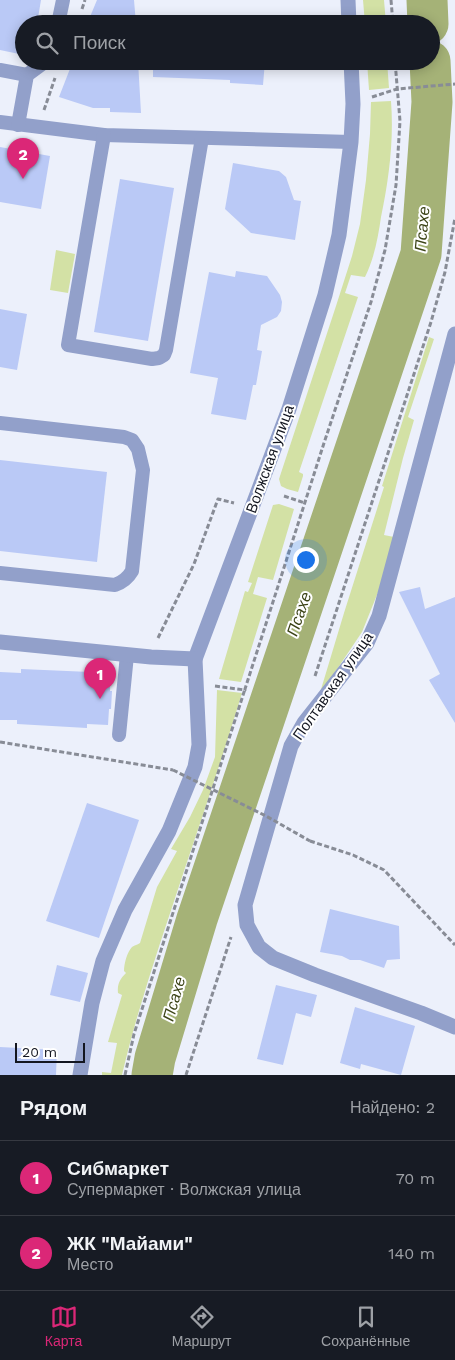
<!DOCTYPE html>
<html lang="ru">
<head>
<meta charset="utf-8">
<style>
	body { margin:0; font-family:"Work Sans",sans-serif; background:#242831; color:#f1f3f6 }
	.scale { position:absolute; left:15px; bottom:12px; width:70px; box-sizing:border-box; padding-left:5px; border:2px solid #131620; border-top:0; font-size:14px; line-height:18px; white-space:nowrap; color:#131620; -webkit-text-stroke:4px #fff; paint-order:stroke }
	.you { position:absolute; left:305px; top:559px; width:18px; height:18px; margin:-12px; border:4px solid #fff; border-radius:50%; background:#1a73e8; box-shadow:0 0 0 8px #1a73e833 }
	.badge { display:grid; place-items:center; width:32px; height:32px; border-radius:50%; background:#db2777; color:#fff; font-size:16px; font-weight:700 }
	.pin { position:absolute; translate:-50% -41px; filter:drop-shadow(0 1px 2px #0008) }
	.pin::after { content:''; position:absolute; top:26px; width:18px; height:15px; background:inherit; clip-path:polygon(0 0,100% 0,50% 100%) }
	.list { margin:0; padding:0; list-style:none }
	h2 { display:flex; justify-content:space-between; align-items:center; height:65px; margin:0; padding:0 20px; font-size:21px }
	h2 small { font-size:16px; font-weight:400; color:#9ea1a6 }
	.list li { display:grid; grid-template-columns:32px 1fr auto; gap:15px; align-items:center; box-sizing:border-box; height:75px; padding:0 20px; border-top:1px solid #363941 }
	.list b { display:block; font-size:19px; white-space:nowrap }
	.list p { margin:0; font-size:16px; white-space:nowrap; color:#9ea1a6 }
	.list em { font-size:16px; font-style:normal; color:#9ea1a6 }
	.icon { flex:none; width:28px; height:28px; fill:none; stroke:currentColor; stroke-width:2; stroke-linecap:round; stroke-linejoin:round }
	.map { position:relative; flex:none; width:455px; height:1075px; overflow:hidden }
	.search { position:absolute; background:#171b24; box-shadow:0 2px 12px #0003; left:15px; right:15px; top:15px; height:55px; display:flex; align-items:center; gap:12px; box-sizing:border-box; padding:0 18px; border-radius:28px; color:#9ea1a6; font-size:19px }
	.sheet { height:215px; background:#171b24 }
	nav { display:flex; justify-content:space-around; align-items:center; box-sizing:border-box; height:70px; border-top:1px solid #363941; background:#171b24; font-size:14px; color:#9ea1a6 }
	nav a { display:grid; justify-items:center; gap:2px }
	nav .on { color:#db2777 }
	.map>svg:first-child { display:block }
</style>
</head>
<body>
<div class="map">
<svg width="455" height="1075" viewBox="0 0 455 1075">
	<rect width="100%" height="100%" fill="#ecf0fb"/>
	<g fill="#d3e1a5">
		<polygon points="363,0 384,0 386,24 365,24"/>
		<polygon points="367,61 387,61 389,88 369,90"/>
		<path d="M391,101c3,39 -2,78 -10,116 -3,21 -7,42 -16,60l-14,-2 -6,18 13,4 -59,175 4,2v2l-5,16 -11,-3 -6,-3 -2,-7 57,-173 16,-50 8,-32 6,-44 4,-46 1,-32z"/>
		<polygon points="56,250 75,254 68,293 50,290"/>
		<polygon points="429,337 434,339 408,417 414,420 403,458 384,535 394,537 387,570 362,632 319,696 344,613 384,487 382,486"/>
		<polygon points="279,504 294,509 273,580 258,577 253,594 267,598 241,682 219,679 245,591 248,592 252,583 248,582 273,505"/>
		<path d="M217,690l25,3c-18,60 -38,119 -58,178 -22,67 -46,135 -62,204h-20v-3l9,1 6,-30 -9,-1 14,-47 -4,-2c-1,-9 2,-14 8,-20l-2,-2c0,-7 3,-19 8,-24 3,-2 5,-2 8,-4l17,-56 20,-36 -6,-2 19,-32 13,-27 12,-33z"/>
	</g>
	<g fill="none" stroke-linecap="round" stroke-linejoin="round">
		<g stroke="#a5b277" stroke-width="41">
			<polyline points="427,0 428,24"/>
			<polyline points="152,1075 155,1058 197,919 421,254 432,102 430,61"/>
		</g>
	</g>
	<g fill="#bac9f6">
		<polygon points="0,0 41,0 37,24 24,24 24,55 0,50"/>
		<polygon points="97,0 134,0 136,24 87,24"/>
		<polygon points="73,61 138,61 141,113 110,112 110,108 93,108 59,97"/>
		<polygon points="153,61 265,61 263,85 230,83 230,80 153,77"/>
		<polygon points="0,147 50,156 41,209 0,202"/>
		<polygon points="233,163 279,171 286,177 294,200 301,201 295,240 251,233 225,209"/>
		<polygon points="120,179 174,188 148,341 94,332"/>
		<polygon points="236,271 267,276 280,295 282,302 281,311 277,317 261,325 257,350 262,351 256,385 253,385 246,420 211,414 218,378 190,373 209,272 235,277"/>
		<polygon points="0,309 27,314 17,370 0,367"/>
		<polygon points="0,460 107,472 97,562 0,551"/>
		<polygon points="420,587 425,609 455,597 455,723 429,680 440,674 399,592"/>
		<polygon points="21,669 90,672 90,676 110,677 110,691 112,691 111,709 109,709 108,725 87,724 87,728 17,724 17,720 0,720 0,672 21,673"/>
		<polygon points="87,803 139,820 99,938 46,921"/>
		<polygon points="330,909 399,926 400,959 387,960 384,968 360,960 350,960 342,956 320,952"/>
		<polygon points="57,965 88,973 80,1002 50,995"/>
		<polygon points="276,985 317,995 311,1017 296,1013 283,1065 257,1059"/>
		<polygon points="355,1007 415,1026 401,1075 361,1064 360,1069 340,1063"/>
		<polygon points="0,1047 57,1050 56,1075 0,1075"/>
	</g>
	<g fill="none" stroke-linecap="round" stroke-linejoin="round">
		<g stroke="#888c96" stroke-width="3" stroke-dasharray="5 2.5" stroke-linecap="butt">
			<polyline points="391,0 393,24"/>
			<polyline points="82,9 85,0"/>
			<polyline points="372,97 397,89 455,84"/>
			<polyline points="44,110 55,78"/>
			<polyline points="284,496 305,503"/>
			<polyline points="158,638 194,564 218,499 234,503"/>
			<polyline points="315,676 431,322 445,272 455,218"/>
			<polyline points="215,686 245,690 245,689 324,443 371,302 385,250 396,185 400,121 395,61"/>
			<polyline points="0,742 173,770"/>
			<polyline points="310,841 353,855 384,870 455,945"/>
			<polyline points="125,1075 134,1034 245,689"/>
			<polyline points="186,1075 231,937"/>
		</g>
		<g stroke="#92a0ca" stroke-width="14">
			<polyline points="58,24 63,0"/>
			<polyline points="0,70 27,75"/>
			<polyline points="0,122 104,135 351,142"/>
			<polyline points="18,125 27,75 46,61"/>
			<polyline points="104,135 68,345 152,359 159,358 164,355 166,350 202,138"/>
			<path d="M0,423l124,14 8,3 6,9 5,21 -11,101c-4,7 -9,11 -17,14l-115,-12"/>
			<polyline points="119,735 127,655"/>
		</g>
		<g stroke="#92a0ca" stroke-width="15">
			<polyline points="348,0 349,24"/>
			<polyline points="455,334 379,616 367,643 304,723 291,746 245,905 247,925 259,947 273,958 315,975 421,1013 455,1027"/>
			<polyline points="0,642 151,657 195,659 289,409 325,295 339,235 351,142 353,104 351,61"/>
			<polyline points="80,1075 92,1003 103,961 125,910 169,831 195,767 199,745 195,659"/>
		</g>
		<polyline stroke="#888c96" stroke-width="3" stroke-dasharray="5 2.5" stroke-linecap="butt" points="173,770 266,816 310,841"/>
	</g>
	<g text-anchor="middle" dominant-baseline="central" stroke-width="4" stroke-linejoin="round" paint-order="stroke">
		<g font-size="15" fill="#131620" stroke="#fff">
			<text transform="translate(270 459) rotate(-70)">Волжская улица</text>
			<text transform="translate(333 686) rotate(-55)">Полтавская улица</text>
		</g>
		<g font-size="16" font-style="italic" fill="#3b4316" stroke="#fff">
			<text transform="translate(422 229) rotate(-85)">Псахе</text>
			<text transform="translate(299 614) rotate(-71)">Псахе</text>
			<text transform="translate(174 999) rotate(-74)">Псахе</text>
		</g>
	</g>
</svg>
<div class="scale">20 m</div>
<div class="you"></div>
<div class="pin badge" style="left:100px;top:699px">1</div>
<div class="pin badge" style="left:23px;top:179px">2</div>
<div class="search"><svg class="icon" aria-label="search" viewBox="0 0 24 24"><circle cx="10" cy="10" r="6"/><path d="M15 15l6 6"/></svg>Поиск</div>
</div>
<section class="sheet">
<h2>Рядом<small>Найдено: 2</small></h2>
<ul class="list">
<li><span class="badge">1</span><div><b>Сибмаркет</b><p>Супермаркет · Волжская улица</p></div><em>70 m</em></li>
<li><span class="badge">2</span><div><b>ЖК &quot;Майами&quot;</b><p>Место</p></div><em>140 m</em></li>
</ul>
</section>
<nav>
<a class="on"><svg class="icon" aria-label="map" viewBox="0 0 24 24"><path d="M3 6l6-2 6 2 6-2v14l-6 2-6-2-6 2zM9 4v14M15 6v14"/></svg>Карта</a>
<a><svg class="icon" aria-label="directions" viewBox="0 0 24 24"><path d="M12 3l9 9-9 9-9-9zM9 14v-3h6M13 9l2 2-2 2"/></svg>Маршрут</a>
<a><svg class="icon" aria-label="saved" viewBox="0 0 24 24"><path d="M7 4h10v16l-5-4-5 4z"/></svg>Сохранённые</a>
</nav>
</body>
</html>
